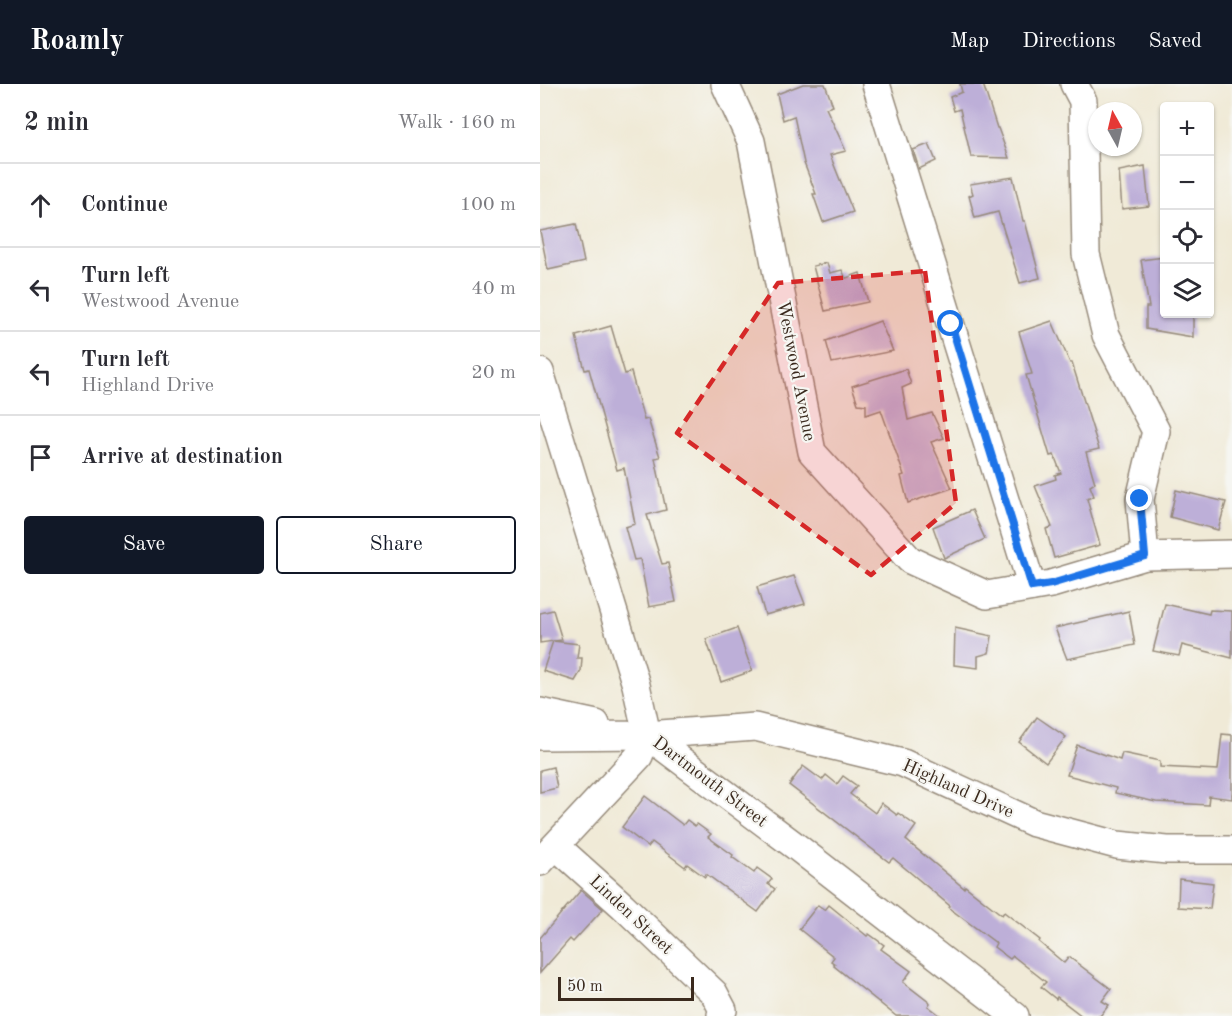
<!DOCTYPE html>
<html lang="en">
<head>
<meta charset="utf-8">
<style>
	body { margin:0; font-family:"Old Standard TT",serif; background:#f2f2f3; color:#2b2b33 }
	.controls { position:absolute; right:18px; top:18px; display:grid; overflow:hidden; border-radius:6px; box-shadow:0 2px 4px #0004 }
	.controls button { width:54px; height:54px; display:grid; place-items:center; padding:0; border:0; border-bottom:2px solid #e1e1e2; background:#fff; color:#2b2b33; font:30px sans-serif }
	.compass { position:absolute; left:548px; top:18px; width:54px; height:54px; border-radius:50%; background:#fff; box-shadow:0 2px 4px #0004; rotate:352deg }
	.scale { position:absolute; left:18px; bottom:15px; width:136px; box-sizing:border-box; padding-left:6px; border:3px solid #3b2a1e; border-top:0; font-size:16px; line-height:21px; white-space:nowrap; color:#3b2a1e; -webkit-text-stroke:4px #f6f6f2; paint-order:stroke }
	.stop { position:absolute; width:18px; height:18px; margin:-14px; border:4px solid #1a73e8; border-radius:50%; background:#fff }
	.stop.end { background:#1a73e8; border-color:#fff; box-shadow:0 2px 6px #0008 }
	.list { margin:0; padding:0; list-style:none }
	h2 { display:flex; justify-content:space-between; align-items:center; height:78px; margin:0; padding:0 24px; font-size:26px }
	h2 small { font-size:20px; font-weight:400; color:#7c7c81 }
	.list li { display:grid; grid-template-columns:39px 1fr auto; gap:18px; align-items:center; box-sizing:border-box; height:84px; padding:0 24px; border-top:2px solid #e1e1e2 }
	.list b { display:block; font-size:22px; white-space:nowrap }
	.list p { margin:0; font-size:20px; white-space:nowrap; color:#7c7c81 }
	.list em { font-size:20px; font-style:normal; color:#7c7c81 }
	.actions { display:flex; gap:12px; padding:18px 24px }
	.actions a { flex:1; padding:14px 0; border:2px solid #111827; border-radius:6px; text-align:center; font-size:21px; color:#111827 }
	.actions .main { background:#111827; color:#fff }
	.icon { flex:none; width:33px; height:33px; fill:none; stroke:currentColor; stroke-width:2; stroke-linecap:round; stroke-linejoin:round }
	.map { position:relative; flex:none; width:692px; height:932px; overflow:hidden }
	header { display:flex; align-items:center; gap:36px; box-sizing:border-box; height:84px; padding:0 30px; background:#111827; color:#fff }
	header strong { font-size:28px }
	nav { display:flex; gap:33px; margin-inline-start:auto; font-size:21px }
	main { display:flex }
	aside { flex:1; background:#fff }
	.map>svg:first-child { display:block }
</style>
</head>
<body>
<header>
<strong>Roamly</strong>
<nav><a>Map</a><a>Directions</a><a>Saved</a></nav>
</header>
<main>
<aside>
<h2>2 min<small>Walk · 160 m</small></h2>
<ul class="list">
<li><svg class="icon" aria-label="ahead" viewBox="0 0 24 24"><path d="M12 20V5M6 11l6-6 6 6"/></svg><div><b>Continue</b></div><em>100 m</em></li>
<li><svg class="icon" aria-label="left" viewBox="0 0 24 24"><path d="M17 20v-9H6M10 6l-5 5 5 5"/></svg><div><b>Turn left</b><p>Westwood Avenue</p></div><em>40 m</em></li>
<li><svg class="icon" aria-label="left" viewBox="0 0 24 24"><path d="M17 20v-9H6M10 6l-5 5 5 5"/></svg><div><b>Turn left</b><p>Highland Drive</p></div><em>20 m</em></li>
<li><svg class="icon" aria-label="arrive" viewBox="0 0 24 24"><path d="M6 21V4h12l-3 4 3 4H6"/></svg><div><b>Arrive at destination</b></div></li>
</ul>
<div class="actions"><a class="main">Save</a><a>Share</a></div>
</aside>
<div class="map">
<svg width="692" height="932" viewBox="0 0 692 932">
	<rect width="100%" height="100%" fill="#f6f6f2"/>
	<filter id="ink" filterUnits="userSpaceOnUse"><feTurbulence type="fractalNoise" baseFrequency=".0167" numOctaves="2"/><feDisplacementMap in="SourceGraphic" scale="12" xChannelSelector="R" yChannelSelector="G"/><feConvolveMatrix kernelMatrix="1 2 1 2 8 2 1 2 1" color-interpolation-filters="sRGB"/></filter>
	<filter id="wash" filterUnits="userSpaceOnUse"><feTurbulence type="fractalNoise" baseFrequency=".008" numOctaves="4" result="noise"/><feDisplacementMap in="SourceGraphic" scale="24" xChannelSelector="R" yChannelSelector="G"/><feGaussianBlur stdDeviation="1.35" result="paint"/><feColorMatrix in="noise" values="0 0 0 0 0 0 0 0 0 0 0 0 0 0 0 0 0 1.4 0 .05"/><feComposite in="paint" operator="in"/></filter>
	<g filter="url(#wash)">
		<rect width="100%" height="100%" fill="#f0ead7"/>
		<g id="blocks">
			<g fill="#bdafd8">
				<polygon points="263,0 285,0 293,22 286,24 306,67 290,71 313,128 283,138 273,110 276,110 264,79 254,32 243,36 237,10"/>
				<polygon points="420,0 443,0 457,44 458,44 469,74 431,73 420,25 414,27 410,13 422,8"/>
				<polygon points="389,60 396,77 379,85 373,66"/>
				<polygon points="605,82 609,122 582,125 579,87"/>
				<polygon points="473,93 483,137 485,137 500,194 480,199 458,128 435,134 429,112 433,110 430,100"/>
				<polygon points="36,140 44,178 8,186 0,147"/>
				<polygon points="624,173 624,230 653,230 653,253 606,245 606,223 609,223 601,176"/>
				<polygon points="287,179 290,189 302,186 306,194 320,189 328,218 285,227 273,182"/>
				<polygon points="340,237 353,267 292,279 286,257"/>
				<polygon points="512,237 530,279 532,279 559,365 546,368 555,399 550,402 554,412 547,415 560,461 514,474 506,445 512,443 495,402 516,395 515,391 521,389 514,371 510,372 486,291 492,290 479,248"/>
				<polygon points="71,242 85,290 91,288 104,336 108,335 120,373 115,374 126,426 107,431 122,480 128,479 136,518 109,523 100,475 94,476 85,443 95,440 84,384 77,386 49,285 45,286 36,252"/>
				<polygon points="366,285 371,300 362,304 368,336 392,329 404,354 391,358 412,404 368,419 361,392 364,391 341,326 326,331 326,321 318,320 312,302"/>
				<polygon points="636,406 686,418 678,446 630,433"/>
				<polygon points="432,426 445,455 404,474 393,443"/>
				<polygon points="254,492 265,520 225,531 217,503"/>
				<polygon points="625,520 669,530 670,526 692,527 692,574 642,561 639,572 613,567"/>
				<polygon points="13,526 22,556 0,559 0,529"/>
				<polygon points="589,527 595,561 527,575 515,544"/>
				<polygon points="197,544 212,587 181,598 166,555"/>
				<polygon points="415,544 452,552 449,569 438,572 438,584 414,581"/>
				<polygon points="13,557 39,560 37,574 42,574 41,587 35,597 3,587"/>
				<polygon points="497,633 526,653 506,679 479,658"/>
				<polygon points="682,650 692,651 692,715 669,712 668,721 616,718 575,709 576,704 527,691 537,661 580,676 582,669 620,677 620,683 678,686"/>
				<polygon points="263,682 282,696 286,691 297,700 303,692 317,702 310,710 335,729 341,719 357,731 358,729 376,742 366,756 424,804 425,802 462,831 464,828 500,856 499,858 524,879 529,873 571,905 562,917 569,921 560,932 542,932 517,913 516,915 501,903 506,898 473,872 470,875 454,863 456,859 409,824 410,822 353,774 349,778 249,701"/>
				<polygon points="13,683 17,704 0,708 0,686"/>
				<polygon points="105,712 143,741 147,736 155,742 157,740 171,750 168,753 193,771 192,773 214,789 217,784 232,795 228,800 235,805 218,828 166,790 165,793 147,780 145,783 112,758 108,763 82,743"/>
				<polygon points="639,795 673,799 670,825 638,823"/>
				<polygon points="41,806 63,825 33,858 30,855 0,889 0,854"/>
				<polygon points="278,821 285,826 289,821 327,852 329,850 344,861 341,865 371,887 363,898 390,919 388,922 401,932 356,932 294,882 295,880 291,877 294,873 259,845"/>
			</g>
		</g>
	</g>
	<g filter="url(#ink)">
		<use href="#blocks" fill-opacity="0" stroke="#968a7a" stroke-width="1.5"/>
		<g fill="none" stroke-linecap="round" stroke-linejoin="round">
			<defs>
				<g id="minor">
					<polyline points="185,0 211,57 272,368 370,476 447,511 511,500 605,472 692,470"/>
					<polyline points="336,0 492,503"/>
					<polyline points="534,0 543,17 546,170 566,251 616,347 600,415 605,472"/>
					<polyline points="0,288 96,601 107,651 258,764 475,932"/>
					<polyline points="0,628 56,640"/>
					<polyline points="0,652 107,651 215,643 363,679 494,739 577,761 627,766 692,766"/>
					<polyline points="16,762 83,822 174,909 183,926 181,931"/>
					<polyline points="0,778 99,672 107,651"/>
				</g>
			</defs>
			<use href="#minor" stroke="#968a7a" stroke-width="30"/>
			<use href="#minor" stroke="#fff" stroke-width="27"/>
		</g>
	</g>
	<g fill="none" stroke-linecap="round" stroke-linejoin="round" filter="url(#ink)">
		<polyline stroke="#1a73e8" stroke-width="8" points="411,240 492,503 511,500 605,472 600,415"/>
	</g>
	<path fill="#d62828" fill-opacity="0.2" stroke="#d62828" stroke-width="4.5" stroke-dasharray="12 8" stroke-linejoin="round" d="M385,187l31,232 -85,72 -194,-142 101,-150z"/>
	<g text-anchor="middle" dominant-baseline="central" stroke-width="4.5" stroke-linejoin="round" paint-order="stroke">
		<g font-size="18" fill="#3b2a1e" stroke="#f6f6f2">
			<text transform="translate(256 287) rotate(79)">Westwood Avenue</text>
			<text transform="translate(170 698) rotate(37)">Dartmouth Street</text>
			<text transform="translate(418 705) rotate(24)">Highland Drive</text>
			<text transform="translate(91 831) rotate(43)">Linden Street</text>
		</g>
	</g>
</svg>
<div class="controls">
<button>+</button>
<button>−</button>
<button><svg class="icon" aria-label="locate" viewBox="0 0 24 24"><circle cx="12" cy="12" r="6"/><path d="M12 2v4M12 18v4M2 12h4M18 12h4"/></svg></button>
<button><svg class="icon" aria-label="layers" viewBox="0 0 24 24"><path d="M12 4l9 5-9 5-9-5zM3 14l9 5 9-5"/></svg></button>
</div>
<svg class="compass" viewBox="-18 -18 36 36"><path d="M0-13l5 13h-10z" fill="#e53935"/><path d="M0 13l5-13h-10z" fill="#7c7c81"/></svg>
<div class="scale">50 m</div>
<div class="stop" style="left:411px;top:240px"></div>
<div class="stop end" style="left:600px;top:415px"></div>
</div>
</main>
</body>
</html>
